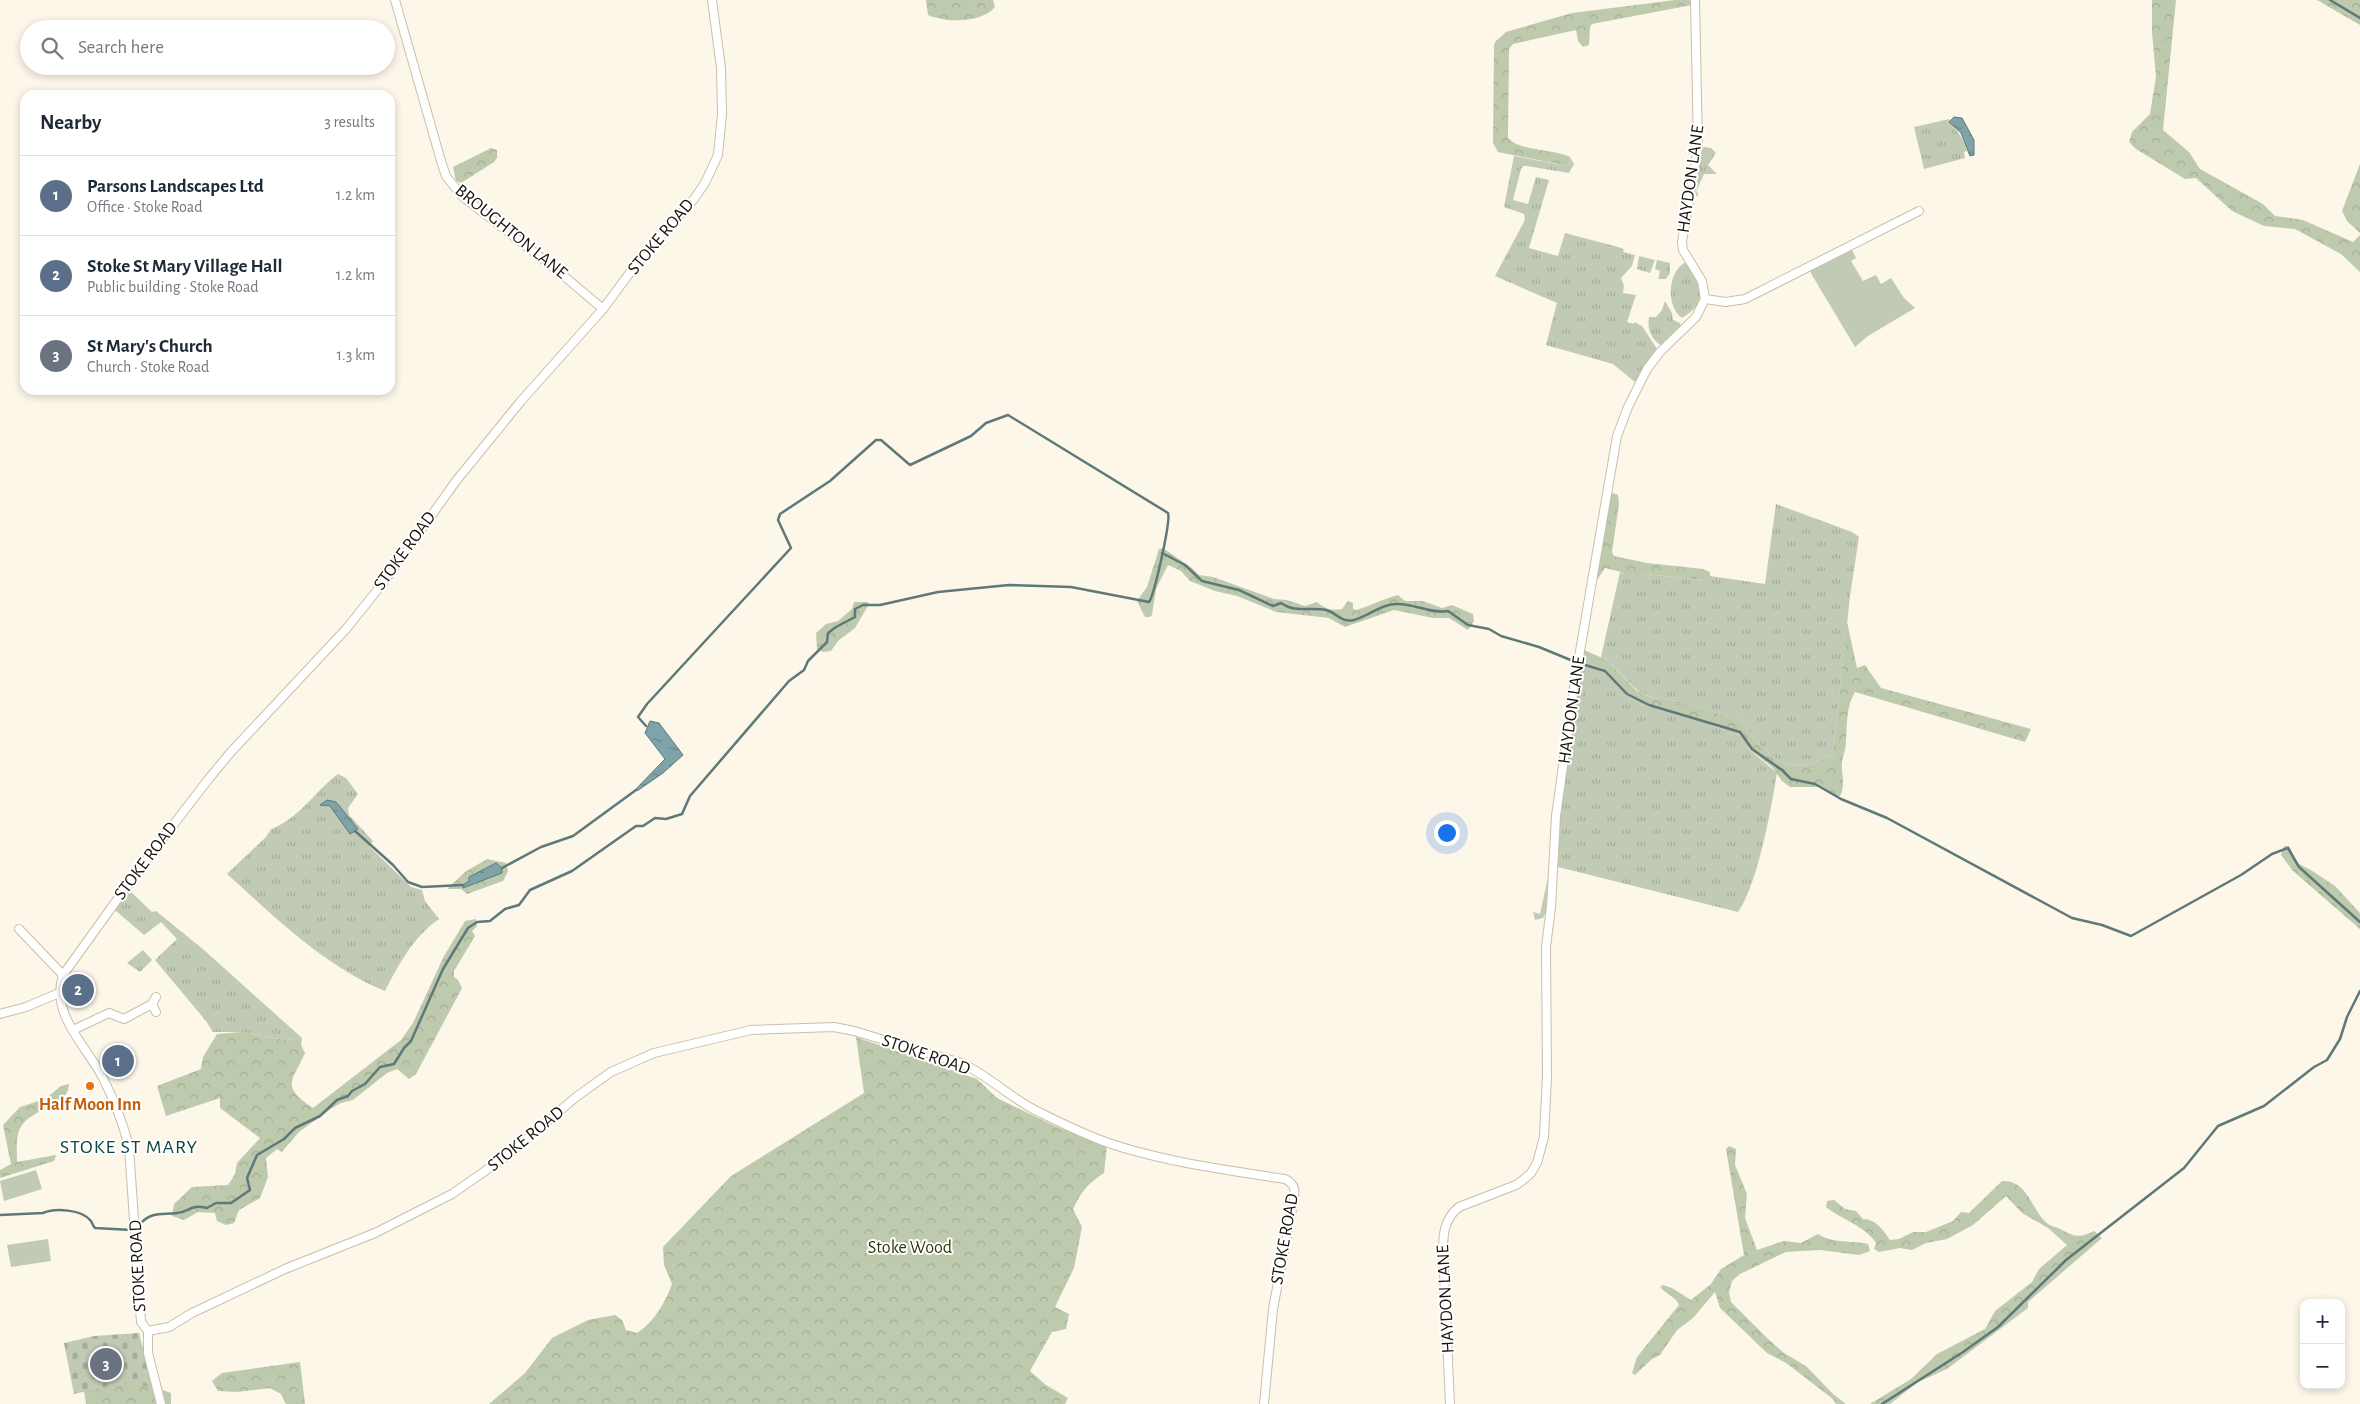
<!DOCTYPE html>
<html lang="en">
<head>
<meta charset="utf-8">
<style>
	body { margin:0; font-family:"Alegreya Sans",sans-serif; background:#f2f2f3; color:#1f2937 }
	.controls { position:absolute; right:15px; bottom:15px; display:grid; overflow:hidden; border-radius:10px; box-shadow:0 2px 8px #0003 }
	.controls button { width:45px; height:45px; display:grid; place-items:center; padding:0; border:0; border-bottom:1px solid #e0e1e3; background:#fff; color:#1f2937; font:25px sans-serif }
	.you { position:absolute; left:1446px; top:832px; width:18px; height:18px; margin:-12px; border:4px solid #fff; border-radius:50%; background:#1a73e8; box-shadow:0 0 0 8px #1a73e833 }
	.badge { display:grid; place-items:center; width:32px; height:32px; border-radius:50%; background:#2563eb; color:#fff; font-size:16px; font-weight:700 }
	.pin { position:absolute; translate:-50% -50%; border:2px solid #fff; box-shadow:0 1px 5px #0006 }
	.list { margin:0; padding:0; list-style:none }
	h2 { display:flex; justify-content:space-between; align-items:center; height:65px; margin:0; padding:0 20px; font-size:21px }
	h2 small { font-size:16px; font-weight:400; color:#747a83 }
	.list li { display:grid; grid-template-columns:32px 1fr auto; gap:15px; align-items:center; box-sizing:border-box; height:80px; padding:0 20px; border-top:1px solid #e0e1e3 }
	.list b { display:block; font-size:19px; white-space:nowrap }
	.list p { margin:0; font-size:16px; white-space:nowrap; color:#747a83 }
	.list em { font-size:16px; font-style:normal; color:#747a83 }
	.icon { flex:none; width:28px; height:28px; fill:none; stroke:currentColor; stroke-width:2; stroke-linecap:round; stroke-linejoin:round }
	.map { position:relative; flex:none; width:2360px; height:1404px; overflow:hidden }
	.search { position:absolute; background:#fff; box-shadow:0 2px 8px #0003; left:20px; top:20px; width:375px; height:55px; display:flex; align-items:center; gap:12px; box-sizing:border-box; padding:0 18px; border-radius:28px; color:#747a83; font-size:19px }
	.panel { position:absolute; background:#fff; box-shadow:0 2px 8px #0003; left:20px; top:90px; width:375px; height:305px; border-radius:15px }
	.map>svg:first-child { display:block }
</style>
</head>
<body>
<div class="map">
<svg width="2360" height="1404" viewBox="0 0 2360 1404">
	<defs>
		<pattern id="grass-tufts" width="24" height="20" patternUnits="userSpaceOnUse" patternTransform="scale(1.25)"><rect width="24" height="20" fill="#c1cab4"/><path d="M3 7l-1-3M5 7V3M7 7l1-3M15 17l-1-3M17 17v-4M19 17l1-3" fill="none" stroke="#a5ad9a"/></pattern>
		<pattern id="forest-crowns" width="20" height="18" patternUnits="userSpaceOnUse" patternTransform="scale(1.25)"><rect width="20" height="18" fill="#becaad"/><path d="M2 6a3 3 0 1 1 6 0M12 15a3 3 0 1 1 6 0" fill="none" stroke="#a3ad94"/></pattern>
		<pattern id="cemetery-stones" width="16" height="16" patternUnits="userSpaceOnUse" patternTransform="scale(1.25)"><rect width="16" height="16" fill="#c1cab4"/><path d="M2 7V4a2 2 0 0 1 4 0v3zM10 15v-3a2 2 0 0 1 4 0v3z" fill="#a5ad9a"/></pattern>
		<pattern id="water-ripples" width="26" height="14" patternUnits="userSpaceOnUse" patternTransform="scale(1.25)"><rect width="26" height="14" fill="#7ea3a9"/><path d="M2 4q2-2 4 0t4 0M15 11q2-2 4 0t4 0" fill="none" stroke="#668488"/></pattern>
	</defs>
	<rect width="100%" height="100%" fill="#fdf7e9"/>
	<g fill="url(#grass-tufts)">
		<path d="M1950,119l-1,3c9,10 14,15 18,29l-3,1 1,6 -41,11 -10,-42z"/>
		<polygon points="1704,147 1711,148 1716,153 1708,165 1717,174 1704,174 1697,190 1698,196 1696,196 1701,150"/>
		<polygon points="1514,156 1567,166 1571,162 1570,157 1574,164 1569,173 1527,166 1523,166 1521,169 1513,200 1528,204 1536,177 1549,180 1529,248 1558,256 1565,233 1618,247 1624,249 1623,252 1635,255 1632,266 1621,278 1624,286 1623,293 1636,295 1627,322 1634,324 1634,322 1642,326 1657,349 1635,382 1613,364 1546,345 1557,303 1495,276 1525,220 1524,214 1504,207"/>
		<polygon points="1639,256 1655,260 1650,273 1637,269"/>
		<polygon points="1657,260 1670,263 1670,273 1666,279 1658,279 1660,271 1655,269"/>
		<path d="M1686,262c14,23 25,39 -4,56 -16,-11 -15,-47 4,-56z"/>
		<path d="M1665,301l7,12 1,7 7,3 1,3 -20,19c-10,-5 -14,-17 -12,-28h7l6,-7z"/>
		<polygon points="1776,504 1852,532 1859,537 1850,596 1833,755 1808,765 1790,766 1777,760 1757,742 1740,720 1678,701 1653,698 1638,691 1607,660 1601,657 1620,572 1637,575 1644,574 1704,580 1710,576 1765,584"/>
		<path d="M1582,660l21,9 24,26 13,9 74,21 13,7 13,3 3,9 34,29c-6,36 -19,111 -39,139l-180,-45 2,-52z"/>
		<path d="M338,774l8,4 12,16 -10,14 1,7 24,26 -4,5 42,41 11,3 3,11 14,18c-25,17 -40,45 -54,72 -61,-25 -110,-74 -158,-117l39,-37 5,-8c28,-10 44,-38 67,-55z"/>
		<polygon points="1549,873 1546,912 1543,918 1535,920 1533,912 1540,914"/>
		<polygon points="130,891 152,912 156,911 204,950 302,1038 285,1040 241,1032 213,1032 206,1021 155,960 177,939 161,922 144,935 115,910"/>
		<polygon points="143,950 152,960 140,972 127,963"/>
	</g>
	<g fill="url(#forest-crowns)">
		<path d="M926,0h67l2,7c-13,16 -49,16 -67,8z"/>
		<path d="M1675,0h16l1,5 -100,19 -2,3 -1,18 -6,2 -5,-6 -2,-11 -63,14 -4,5 -1,89c11,13 45,11 62,19l1,4 -4,5 -69,-14 -5,-9 1,-97 1,-4 11,-10 66,-19z"/>
		<polygon points="2152,0 2176,0 2163,130 2189,152 2200,169 2263,204 2275,216 2303,220 2353,242 2360,235 2360,272 2341,254 2295,229 2264,226 2232,211 2196,178 2185,179 2136,149 2129,142 2132,132 2150,114 2156,77 2152,32"/>
		<polygon points="2317,0 2360,0 2360,25"/>
		<polygon points="491,148 497,150 497,158 494,162 461,183 456,181 453,167"/>
		<polygon points="2360,164 2360,233 2348,222 2342,211"/>
		<polygon points="1613,493 1618,495 1619,504 1612,552 1614,556 1647,563 1703,569 1710,572 1710,577 1704,580 1644,574 1637,576 1605,568 1597,580 1610,496"/>
		<path d="M1163,548l29,20 7,7 14,2 61,22 13,1 18,6 12,-4c8,7 15,9 25,7l6,-8 5,2v6l3,1c15,-4 26,-11 42,-15l7,6h18l19,7 10,-3 21,9 1,7 -6,9 -19,-12h-16l-39,-8 -49,17 -16,-9 -53,-6 -39,-16 -22,-5 -25,-10 -9,-10 -13,-6 -12,24 -4,26 -2,2h-5l-8,-16 10,-14 12,-38z"/>
		<polygon points="854,602 868,602 869,604 855,628 838,641 831,651 823,652 817,649 816,633 826,624 838,621 852,609"/>
		<path d="M1847,622l10,46 8,-3 16,23 150,41 -6,13 -170,-50c-9,15 -8,32 -9,50 0,7 -3,13 -4,20 -1,12 4,23 -2,34h-6l-15,-9h-29l-8,-6 -10,-14 -29,-23 -3,-9 -13,-3 -13,-7 -74,-21 -13,-9 -24,-26 -21,-9 2,-10 23,10 30,31 16,7 25,3 62,19 17,22 20,18 13,6 18,-1 25,-10z"/>
		<polygon points="2284,846 2289,846 2297,863 2311,870 2335,886 2360,913 2360,929 2293,871 2281,855"/>
		<polygon points="487,859 506,863 508,871 503,881 467,894 461,889 447,889 465,872"/>
		<path d="M476,919l1,7 -5,5 3,5 -21,35v6l4,3 4,8 -46,86 -7,5 -12,-10 -10,4 -34,27 -12,3 -9,5 -33,24 -17,20 -5,-3 -11,9 2,19 -8,21 -21,12 -5,13 -8,2 -9,-4 -2,-8 -17,-1 -14,8 -12,-4 2,-12 18,-17 36,-2 7,-11 2,-11 23,-25 -40,-30v-10l-54,18 -9,-30 44,-17 2,-12 14,-23 24,-2 44,8 17,-2 -1,7 4,8c-13,29 -25,33 8,55l88,-68 12,-17 31,-67 21,-35z"/>
		<path d="M856,1037l121,42 20,19 60,29 50,19 -3,27c-16,10 -23,19 -31,36l9,18 -8,41 -19,39 14,7 -3,15 -14,3 -22,39 16,14 22,13 -3,6h-576l36,-31 27,-35 36,-18 27,-5 7,5 4,10 11,3c17,-11 28,-30 35,-49l-8,-19 -1,-18 68,-71 133,-83z"/>
		<path d="M69,1084c-1,27 -44,22 -51,50 -2,8 -1,20 -1,28l39,-7 -2,6 -54,17v-8l11,-6 -8,-39 17,-18 25,-8 16,-13z"/>
		<path d="M1729,1146l7,3 -1,16 12,29 -2,24 12,32 27,-9 17,2 17,-9c16,10 33,6 50,10l2,7 -11,4 -39,-5 -34,2 -46,22 -8,7 -3,11 2,10 35,35 18,16 22,13 27,28 13,10h-10l-3,-5 -47,-36 -19,-10 -47,-45 -5,-16 -22,26 -16,12 -17,25 -8,4 -17,16 -3,-2 5,-16 42,-52c-3,-8 -13,-11 -19,-18l3,-2 9,3 19,12 20,-16 10,-15 23,-14 -18,-106z"/>
		<path d="M2002,1181c27,-1 29,30 46,43 4,3 10,3 14,6 13,7 19,8 32,1l8,7 -74,64v6l-81,61 -29,13 -28,22h-20l41,-25 26,-25 48,-25 10,-18 37,-29 7,-13 28,-24 -19,-17 -26,-15 -16,-17 -33,29 -26,14 -21,4 -14,7 -12,-2 -21,4 -5,-3 2,-6c-12,-18 -34,-23 -50,-36l1,-6 7,-1 11,9 11,2 7,8c13,0 21,12 27,21l9,-1 14,-7h13l27,-11 8,-9 8,1z"/>
		<polygon points="300,1362 305,1404 286,1404 281,1394 270,1388 236,1392 218,1391 212,1381 222,1373"/>
		<polygon points="123,1383 145,1384 171,1393 171,1404 86,1404 84,1391"/>
	</g>
	<polygon fill="url(#cemetery-stones)" points="139,1333 153,1387 123,1383 74,1394 64,1343 94,1336"/>
	<g fill="#c1cab4">
		<polygon points="1851,248 1856,258 1851,261 1863,281 1876,275 1881,284 1891,278 1904,298 1915,308 1868,336 1855,347 1809,270"/>
		<polygon points="36,1170 42,1189 4,1201 0,1181"/>
		<polygon points="48,1239 51,1261 11,1267 7,1245"/>
	</g>
	<g fill="url(#water-ripples)" stroke="#5f787a">
		<polygon points="1954,117 1962,118 1974,140 1974,155 1970,156 1961,133 1949,122"/>
		<polygon points="650,721 659,723 683,755 663,773 637,791 636,789 665,759 645,733"/>
		<polygon points="327,800 336,802 358,829 350,834 330,806 320,805"/>
		<polygon points="496,863 502,868 502,873 463,888 463,885 469,881 469,877"/>
	</g>
	<g fill="none" stroke-linecap="round" stroke-linejoin="round">
		<g stroke="#5f787a" stroke-width="2.5">
			<polyline points="2330,0 2360,18"/>
			<path d="M1162,553l23,12 17,16 37,9 34,16 8,-3c14,10 29,4 45,7 11,3 15,13 28,10 15,-4 29,-17 44,-16 17,0 33,10 50,7l20,14 21,4 12,7 38,11 34,14"/>
			<polyline points="1582,664 1605,671 1627,694 1649,705 1740,732 1752,749 1782,770 1791,779 1815,784 1841,799 1887,818 2072,918 2102,925 2131,936 2241,875 2272,854 2288,848 2299,867 2360,922"/>
			<polyline points="355,831 393,865 408,882 422,887 463,885"/>
			<polyline points="502,868 541,847 573,836 636,790"/>
			<path d="M0,1215l43,-2c12,-5 39,-4 48,8 1,2 2,5 4,7l37,2"/>
			<path d="M141,1223c11,-12 22,-8 36,-10 15,-2 12,-9 30,-5l9,-5h15l19,-13 -3,-12 10,-23 27,-16 11,-11 25,-12 17,-16 11,-4 4,-5 13,-7 15,-17 14,-3 10,-16 7,-7 32,-72 25,-41 9,-6 13,-1 15,-12 14,-4 11,-15 42,-19 64,-45h7l12,-8 11,1 16,-5 8,-18 99,-115 15,-11 4,-9 19,-19 1,-9 8,-6 19,-10v-8l8,-4h17l58,-13 71,-7 62,2 78,15c5,-6 22,-81 19,-89l-160,-98 -22,8 -15,13 -61,29 -29,-25h-5l-46,41 -50,33 -2,6 13,28 -144,156 -9,13 8,9"/>
			<polyline points="1882,1404 1963,1352 1998,1327 2066,1260 2184,1168 2218,1126 2264,1106 2314,1067 2327,1060 2340,1039 2347,1017 2360,991"/>
		</g>
		<defs>
			<g id="minor">
				<polyline points="395,0 441,161 446,176 462,196 558,271 603,309"/>
				<path d="M712,0l9,68 1,46 -4,41 -13,28 -11,16 -51,56 -40,54 -82,92 -65,80 -70,98 -39,49 -117,125 -23,28 -70,91 -74,103c-13,40 23,70 40,103 11,22 20,45 26,69l12,175 7,9 21,-4 23,-14 93,-44 90,-36 77,-39 56,-39 68,-58 35,-25 43,-19 97,-23 83,-3 20,4 107,32c29,13 51,37 80,50 20,10 41,20 62,28 55,20 124,29 182,38 12,6 10,13 8,25l-20,105 -9,95"/>
				<polyline points="1705,299 1726,302 1745,299 1919,211"/>
				<polyline points="19,929 63,975"/>
				<polyline points="156,997 152,1004 156,1012"/>
				<polyline points="0,1014 26,1007 59,993"/>
				<polyline points="73,1030 109,1013 124,1019 152,1004"/>
				<polyline points="148,1331 148,1353 161,1404"/>
				<path d="M1450,1404l-7,-152c0,-18 1,-33 16,-45l57,-22 7,-5 8,-7 6,-10 7,-26 3,-61 -1,-129 5,-40 5,-91 19,-136 42,-244 11,-29 19,-38 13,-17 36,-35 9,-18 -3,-18 -19,-31 -1,-8 16,-95 -3,-147"/>
			</g>
		</defs>
		<use href="#minor" stroke="#c9bfa9" stroke-width="10"/>
		<use href="#minor" stroke="#fff" stroke-width="8"/>
	</g>
	<circle fill="#e8710a" stroke="#fff" stroke-width="2" cx="90" cy="1086" r="5"/>
	<g text-anchor="middle" dominant-baseline="central" stroke-width="4" stroke-linejoin="round" paint-order="stroke">
		<g font-size="18" fill="#18140c" stroke="#fff">
			<text transform="translate(1691 179) rotate(-82)">HAYDON LANE</text>
			<text transform="translate(511 232) rotate(39)">BROUGHTON LANE</text>
			<text transform="translate(661 237) rotate(-50)">STOKE ROAD</text>
			<text transform="translate(405 551) rotate(-54)">STOKE ROAD</text>
			<text transform="translate(1572 710) rotate(-82)">HAYDON LANE</text>
			<text transform="translate(146 861) rotate(-53)">STOKE ROAD</text>
			<text transform="translate(926 1055) rotate(19)">STOKE ROAD</text>
			<text transform="translate(526 1139) rotate(-39)">STOKE ROAD</text>
			<text transform="translate(1285 1239) rotate(-80)">STOKE ROAD</text>
			<text transform="translate(138 1266) rotate(-93)">STOKE ROAD</text>
			<text transform="translate(1446 1299) rotate(-93)">HAYDON LANE</text>
		</g>
		<g font-size="18" font-weight="bold" fill="#c56008" stroke="#fff">
			<text x="90" y="1105">Half Moon Inn</text>
		</g>
		<g font-size="18" fill="#2c3a0b" stroke="#fff">
			<text x="910" y="1248">Stoke Wood</text>
		</g>
		<g font-size="20" letter-spacing="1" fill="#0c4943" stroke="#fff">
			<text x="129" y="1147">STOKE ST MARY</text>
		</g>
	</g>
</svg>
<div class="controls">
<button>+</button>
<button>−</button>
</div>
<div class="you"></div>
<div class="pin badge" style="left:118px;top:1061px;background:#5c6f8a">1</div>
<div class="pin badge" style="left:78px;top:990px;background:#5c6f8a">2</div>
<div class="pin badge" style="left:106px;top:1364px;background:#6b7280">3</div>
<div class="search"><svg class="icon" aria-label="search" viewBox="0 0 24 24"><circle cx="10" cy="10" r="6"/><path d="M15 15l6 6"/></svg>Search here</div>
<section class="panel">
<h2>Nearby<small>3 results</small></h2>
<ul class="list">
<li><span class="badge" style="background:#5c6f8a">1</span><div><b>Parsons Landscapes Ltd</b><p>Office · Stoke Road</p></div><em>1.2 km</em></li>
<li><span class="badge" style="background:#5c6f8a">2</span><div><b>Stoke St Mary Village Hall</b><p>Public building · Stoke Road</p></div><em>1.2 km</em></li>
<li><span class="badge" style="background:#6b7280">3</span><div><b>St Mary's Church</b><p>Church · Stoke Road</p></div><em>1.3 km</em></li>
</ul>
</section>
</div>
</body>
</html>
